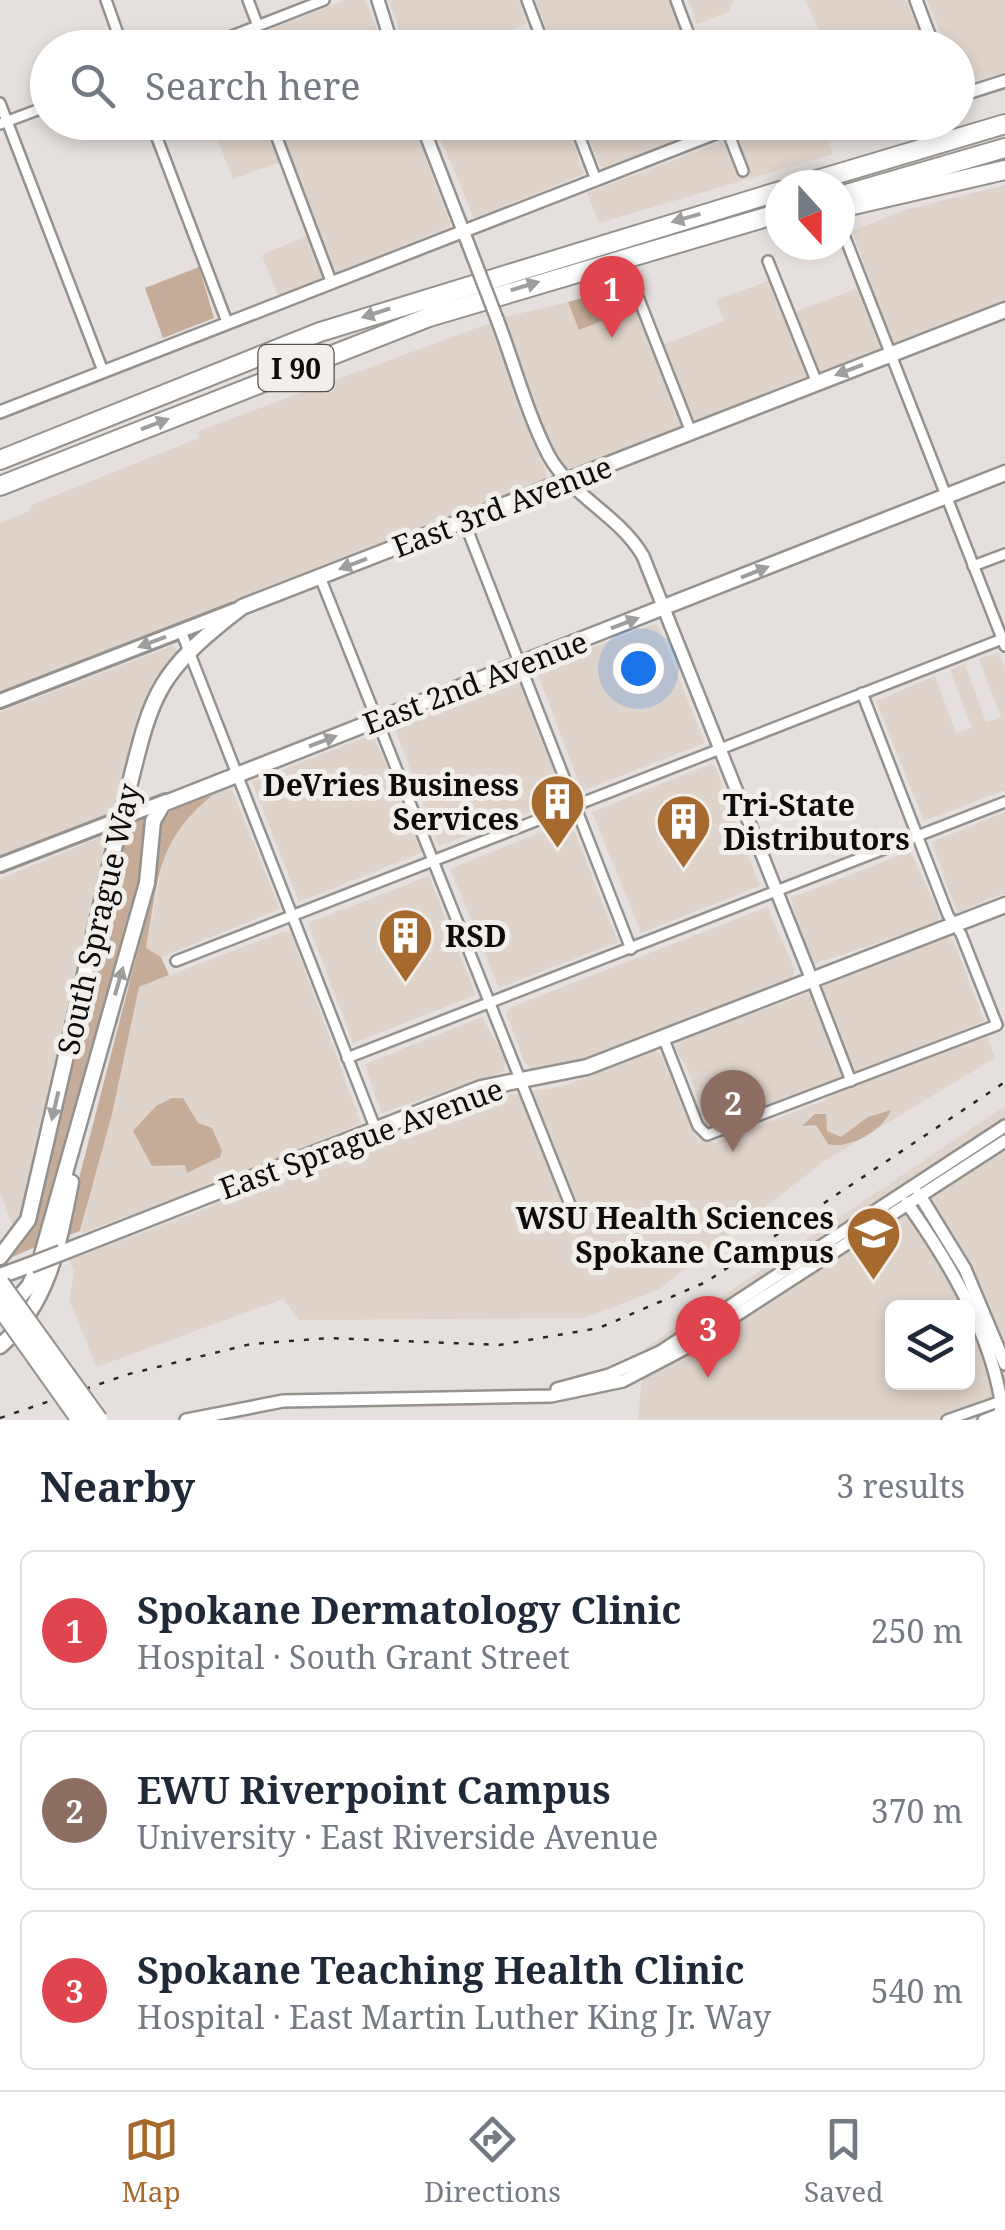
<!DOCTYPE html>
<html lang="en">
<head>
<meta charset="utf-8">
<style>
	body { margin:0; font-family:"Noto Serif",serif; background:#f2f2f3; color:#1f2937 }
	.controls { position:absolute; right:30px; bottom:30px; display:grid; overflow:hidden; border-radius:15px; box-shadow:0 5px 15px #0003 }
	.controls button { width:90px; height:90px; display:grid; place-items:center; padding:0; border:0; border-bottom:2px solid #e0e1e3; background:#fff; color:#1f2937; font:50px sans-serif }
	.compass { position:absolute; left:765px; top:170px; width:90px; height:90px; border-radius:50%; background:#fff; box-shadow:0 5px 15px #0003; rotate:159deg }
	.you { position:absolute; left:638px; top:668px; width:35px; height:35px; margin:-25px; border:8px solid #fff; border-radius:50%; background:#1a73e8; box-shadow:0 0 0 15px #1a73e833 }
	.badge { display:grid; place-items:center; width:65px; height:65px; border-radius:50%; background:#a6692e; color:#fff; font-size:32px; font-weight:700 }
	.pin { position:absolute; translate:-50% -82px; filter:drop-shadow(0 2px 5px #0008) }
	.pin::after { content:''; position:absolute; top:52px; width:35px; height:30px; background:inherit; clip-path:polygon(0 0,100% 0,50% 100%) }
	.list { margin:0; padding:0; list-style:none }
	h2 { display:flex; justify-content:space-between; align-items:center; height:130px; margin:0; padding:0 40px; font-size:42px }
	h2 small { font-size:32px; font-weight:400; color:#747a83 }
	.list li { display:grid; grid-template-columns:65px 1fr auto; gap:30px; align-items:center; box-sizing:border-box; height:160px; margin:0 20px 20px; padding:0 20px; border:2px solid #e0e1e3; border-radius:15px }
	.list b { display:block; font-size:38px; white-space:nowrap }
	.list p { margin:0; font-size:32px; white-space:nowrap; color:#747a83 }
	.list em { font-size:32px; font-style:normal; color:#747a83 }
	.icon { flex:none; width:55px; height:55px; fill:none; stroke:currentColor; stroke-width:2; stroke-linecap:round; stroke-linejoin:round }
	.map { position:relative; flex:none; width:1005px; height:1420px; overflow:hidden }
	.search { position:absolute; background:#fff; box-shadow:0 5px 15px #0003; left:30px; right:30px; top:30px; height:110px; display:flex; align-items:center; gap:25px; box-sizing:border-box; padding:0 35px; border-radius:55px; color:#747a83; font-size:38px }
	.sheet { height:670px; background:#fff }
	nav { display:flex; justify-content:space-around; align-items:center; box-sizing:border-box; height:140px; border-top:2px solid #e0e1e3; background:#fff; font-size:28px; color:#747a83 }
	nav a { display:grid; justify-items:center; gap:5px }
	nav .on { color:#a6692e }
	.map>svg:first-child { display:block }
</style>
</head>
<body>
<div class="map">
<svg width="1005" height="1420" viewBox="0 0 1005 1420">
	<rect width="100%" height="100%" fill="#e5e0dd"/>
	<g fill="#dfd4cb" fill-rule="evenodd">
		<polygon points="345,0 365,0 384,47 250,47 247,38"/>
		<polygon points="389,0 519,0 527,23 470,47 405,47"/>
		<polygon points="535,0 671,0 689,47 553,47"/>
		<polygon points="688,0 734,0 729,12 697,24"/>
		<polygon points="806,0 906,0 922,40 904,47 825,47"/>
		<polygon points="927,0 1005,0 1005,72 975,81 959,76 958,48 946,47"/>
		<polygon points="266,123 413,123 451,226 278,296 262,255 309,235 281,162 233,179 218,141"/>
		<polygon points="434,123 566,123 584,174 474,218"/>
		<polygon points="582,123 716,123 605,168 599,164"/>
		<polygon points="771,123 825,132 833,154 599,223 587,193"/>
		<polygon points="1005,185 1005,310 568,480 550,456 497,319 568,302 579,330 642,305 659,346 724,321 716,300 771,280 787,315 871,283 852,231 905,210"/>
		<polygon points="490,323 548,478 0,693 0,523 30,511 31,505 199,438 198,431"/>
		<polygon points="657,623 705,743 582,791 536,669"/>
		<polygon points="172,646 178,651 150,692 140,717 118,812 0,857 0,712"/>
		<polygon points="998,653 1005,667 1005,790 924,821 876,701 935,676 956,733 972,728 950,670 965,664 986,722 1001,717 979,659"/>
		<polygon points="514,677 520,680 564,799 439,846 394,726"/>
		<polygon points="373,734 423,852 299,902 252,782"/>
		<polygon points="710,764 715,766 760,886 641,933 592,812"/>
		<polygon points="232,789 280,909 161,957 146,948 167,842 186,816 217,791"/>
		<polygon points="1005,812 1005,893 957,913 932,842"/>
		<polygon points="570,820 618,942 499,988 450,869"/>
		<polygon points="110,833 16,1234 0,1192 0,879"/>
		<polygon points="910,851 940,915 937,923 814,964 800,936 791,898"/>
		<polygon points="429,876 476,995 353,1043 308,923"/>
		<polygon points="767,907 795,969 790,981 778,982 643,1039 568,1065 533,1070 525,1063 506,1013 509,1008"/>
		<polygon points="285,931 292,935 361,1123 264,1166 81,1233 139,987"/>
		<polygon points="945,936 953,940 984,1021 853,1074 857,1083 987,1036 995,1058 826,1160 658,1290 584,1318 299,1320 283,1299 97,1367 69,1300 74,1272 69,1260 210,1207 274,1176 486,1098 565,1086 653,1050 664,1055 697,1138 715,1143 825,1100 840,1089 838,1080 708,1129 686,1065 675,1050 678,1040 787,1001"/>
		<polygon points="482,1017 506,1059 503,1072 381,1113 365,1064"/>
		<path d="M1005,1106v285l-69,29h-298l7,-72zM892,1308h76v74h-76z"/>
	</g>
	<g fill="#c4ac99">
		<polygon points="199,267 214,318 163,338 145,288"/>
		<polygon points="633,284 642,305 579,330 568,302"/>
		<path d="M213,795c-58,46 -54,85 -67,153l15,9 8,18 -30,12 -27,127 -32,117 -16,6 78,-303 14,-65 5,-48 11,-11z"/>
		<polygon points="146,819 145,872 40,1245 10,1258 34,1219 128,825"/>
		<polygon points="172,1098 183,1098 198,1123 212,1128 222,1151 220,1157 187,1173 185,1165 152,1166 133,1131 156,1106"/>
		<path d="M891,1110c-8,20 -41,40 -63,34l-12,-19 -14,1 13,-12h11l1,17 14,6 27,-20z"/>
	</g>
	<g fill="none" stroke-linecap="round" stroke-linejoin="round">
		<defs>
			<g id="minor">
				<polyline points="106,0 123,48"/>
				<polyline points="248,0 258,26"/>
				<polyline points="527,0 545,48"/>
				<polyline points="676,0 694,48"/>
				<polyline points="201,48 324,0"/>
				<polyline points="0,103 103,371"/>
				<polyline points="151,122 227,322"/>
				<polyline points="271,122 331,281"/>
				<polyline points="574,122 596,180"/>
				<polyline points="724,122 743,171"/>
				<polyline points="0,124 48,106"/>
				<polyline points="844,235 1005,646"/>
				<polyline points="768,261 817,383"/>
				<polyline points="633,284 691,432"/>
				<polyline points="464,521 631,949"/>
				<polyline points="973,566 1005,554"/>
				<polyline points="320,577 579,1227"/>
				<polyline points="181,631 376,1130"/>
				<polyline points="176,961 1005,638"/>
				<polyline points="812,980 851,1081"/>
				<polyline points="663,1037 698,1126 707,1135 997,1025 961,934 948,915 862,693"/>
				<polyline points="347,1058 1005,802"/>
				<polyline points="947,1420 1001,1401"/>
				<polyline points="983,1420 1001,1413"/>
			</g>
			<g id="tertiary">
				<polyline points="378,0 393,48"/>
				<polyline points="916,0 934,48"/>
				<polyline points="958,96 1005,81"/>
				<polyline points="421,122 472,254"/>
				<polyline points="826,122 863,122"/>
				<path d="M497,319c17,44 30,95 52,137 23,41 70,59 94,100l169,424"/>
				<polyline points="0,412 744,122"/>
				<polyline points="919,1194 965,1269 1005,1364"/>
				<path d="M907,1203c42,59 82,127 94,198"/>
				<polyline points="557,1389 609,1375 660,1352 1005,1126"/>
				<polyline points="186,1420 283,1401 551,1396 623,1381 684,1349 1005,1141"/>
			</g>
			<g id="secondary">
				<polyline points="0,701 235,610"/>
				<polyline points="0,865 166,801"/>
				<polyline points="1001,1420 1001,1401 1005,1400"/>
			</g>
			<g id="primary">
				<path d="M125,803c27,-108 27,-127 117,-196l763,-297"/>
				<polyline points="61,1253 481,1088 587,1067 1005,905"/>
				<polyline points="0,1257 28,1220 116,840"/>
				<polyline points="0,1276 30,1265"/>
				<polyline points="9,1309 29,1286 39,1265 147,883 153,821 163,804 1005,473"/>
				<path d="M0,1346c49,-42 59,-103 71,-164"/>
			</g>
			<g id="motorway">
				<polyline points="800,185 1005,124"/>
				<polyline points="840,196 1005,148"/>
				<polyline points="840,208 1005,170"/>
				<polyline points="0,460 320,332 780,191"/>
				<polyline points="0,486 429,317 780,213"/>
			</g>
		</defs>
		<use href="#minor" stroke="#95918d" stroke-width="14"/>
		<use href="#tertiary" stroke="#95918d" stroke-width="16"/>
		<use href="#secondary" stroke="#95918d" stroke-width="18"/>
		<use href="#primary" stroke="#95918d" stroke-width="19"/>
		<use href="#motorway" stroke="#95918d" stroke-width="22"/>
		<use href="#minor" stroke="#fff" stroke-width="9"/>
		<use href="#tertiary" stroke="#fff" stroke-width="11"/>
		<use href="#secondary" stroke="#fff" stroke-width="12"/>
		<use href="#primary" stroke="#fff" stroke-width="14"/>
		<use href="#motorway" stroke="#fff" stroke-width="18"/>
		<polyline stroke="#2a2928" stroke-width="2.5" stroke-dasharray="5 10" stroke-linecap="butt" points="0,1418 129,1374 251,1344 329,1338 499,1345 599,1328 706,1282 1005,1082"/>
		<defs>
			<polyline id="tertiary-bridge" points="472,254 497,319"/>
			<g id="primary-bridge">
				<polyline points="116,840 125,803"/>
				<polyline points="30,1265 61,1253"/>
			</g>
			<g id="motorway-bridge">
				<polyline points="0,1284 98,1420"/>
				<polyline points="0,1306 81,1420"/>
			</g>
		</defs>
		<use href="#tertiary-bridge" stroke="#95918d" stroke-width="16" stroke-linecap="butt"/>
		<use href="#primary-bridge" stroke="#95918d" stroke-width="19" stroke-linecap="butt"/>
		<use href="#motorway-bridge" stroke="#95918d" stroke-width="22" stroke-linecap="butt"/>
		<use href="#tertiary-bridge" stroke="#fff" stroke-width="11"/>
		<use href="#primary-bridge" stroke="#fff" stroke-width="14"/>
		<use href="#motorway-bridge" stroke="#fff" stroke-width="18"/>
	</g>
	<defs><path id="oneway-solid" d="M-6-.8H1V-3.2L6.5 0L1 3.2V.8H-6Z" transform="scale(2.5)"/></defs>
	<g fill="#9e9e9d">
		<use href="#oneway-solid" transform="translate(686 218) rotate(164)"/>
		<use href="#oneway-solid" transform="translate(525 286) rotate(-17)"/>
		<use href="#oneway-solid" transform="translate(376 313) rotate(162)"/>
		<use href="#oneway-solid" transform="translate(849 370) rotate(159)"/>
		<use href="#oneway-solid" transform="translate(155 424) rotate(-21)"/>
		<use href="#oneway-solid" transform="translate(353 564) rotate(159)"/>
		<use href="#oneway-solid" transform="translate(755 572) rotate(-22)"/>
		<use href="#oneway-solid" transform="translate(625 623) rotate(-21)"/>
		<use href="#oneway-solid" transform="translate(152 642) rotate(159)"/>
		<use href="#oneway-solid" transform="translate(323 741) rotate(-21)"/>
		<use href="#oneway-solid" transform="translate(119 981) rotate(-74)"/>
		<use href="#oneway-solid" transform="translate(55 1106) rotate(103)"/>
	</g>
	<defs>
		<symbol id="building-pin" viewBox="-11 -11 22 30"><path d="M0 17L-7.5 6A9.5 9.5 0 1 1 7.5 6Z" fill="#a6692e" stroke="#f2eeea"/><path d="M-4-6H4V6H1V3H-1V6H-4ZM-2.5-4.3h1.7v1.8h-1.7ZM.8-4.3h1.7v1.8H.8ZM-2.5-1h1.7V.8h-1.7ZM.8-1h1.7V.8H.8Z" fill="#fff"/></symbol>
		<symbol id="university-pin" viewBox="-11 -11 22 30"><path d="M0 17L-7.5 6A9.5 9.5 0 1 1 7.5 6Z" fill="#a6692e" stroke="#f2eeea"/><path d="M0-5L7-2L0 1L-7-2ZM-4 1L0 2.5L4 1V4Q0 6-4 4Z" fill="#fff"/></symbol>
	</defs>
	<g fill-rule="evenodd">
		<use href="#building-pin" x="526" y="770" width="63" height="86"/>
		<use href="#building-pin" x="652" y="790" width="63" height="86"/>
		<use href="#building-pin" x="374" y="904" width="63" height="86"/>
		<use href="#university-pin" x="842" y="1202" width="63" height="86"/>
	</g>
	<g text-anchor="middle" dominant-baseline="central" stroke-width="10" stroke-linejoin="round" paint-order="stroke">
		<rect fill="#f2eeea" stroke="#52504e" stroke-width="2.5" x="258.5" y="345" width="75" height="46" rx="8"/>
		<g font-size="28" font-weight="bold" fill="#0d0c0b">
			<text x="296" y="368">I 90</text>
		</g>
		<g font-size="30" fill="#0d0c0b" stroke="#f2eeea">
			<text transform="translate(502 506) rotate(-21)">East 3rd Avenue</text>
			<text transform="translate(475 682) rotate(-21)">East 2nd Avenue</text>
			<text transform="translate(98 919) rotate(-77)">South Sprague Way</text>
			<text transform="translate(361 1138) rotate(-20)">East Sprague Avenue</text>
		</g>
		<g font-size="30" font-weight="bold" fill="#0d0c0b" stroke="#f2eeea" text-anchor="end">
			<text x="519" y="784">DeVries Business<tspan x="519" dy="34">Services</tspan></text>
			<text x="723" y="804" text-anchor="start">Tri-State<tspan x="723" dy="34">Distributors</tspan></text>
			<text x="445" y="935" text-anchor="start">RSD</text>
			<text x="834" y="1217">WSU Health Sciences<tspan x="834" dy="34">Spokane Campus</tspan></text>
		</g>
	</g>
</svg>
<div class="controls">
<button><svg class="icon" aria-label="layers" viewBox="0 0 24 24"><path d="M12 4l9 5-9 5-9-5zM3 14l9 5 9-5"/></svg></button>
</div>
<svg class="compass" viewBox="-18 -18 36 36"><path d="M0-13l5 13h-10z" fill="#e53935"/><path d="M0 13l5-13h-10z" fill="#747a83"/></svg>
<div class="you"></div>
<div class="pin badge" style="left:612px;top:338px;background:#e0444e">1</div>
<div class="pin badge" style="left:733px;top:1152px;background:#8d6e63">2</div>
<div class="pin badge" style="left:708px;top:1378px;background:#e0444e">3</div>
<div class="search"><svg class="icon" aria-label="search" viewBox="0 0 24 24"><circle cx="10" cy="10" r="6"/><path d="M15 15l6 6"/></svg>Search here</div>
</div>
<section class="sheet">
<h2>Nearby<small>3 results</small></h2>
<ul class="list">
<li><span class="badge" style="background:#e0444e">1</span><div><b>Spokane Dermatology Clinic</b><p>Hospital · South Grant Street</p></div><em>250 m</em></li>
<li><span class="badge" style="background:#8d6e63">2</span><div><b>EWU Riverpoint Campus</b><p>University · East Riverside Avenue</p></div><em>370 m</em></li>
<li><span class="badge" style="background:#e0444e">3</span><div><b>Spokane Teaching Health Clinic</b><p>Hospital · East Martin Luther King Jr. Way</p></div><em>540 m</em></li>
</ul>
</section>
<nav>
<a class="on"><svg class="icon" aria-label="map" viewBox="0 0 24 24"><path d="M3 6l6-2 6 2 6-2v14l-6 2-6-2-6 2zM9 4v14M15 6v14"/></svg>Map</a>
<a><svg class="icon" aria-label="directions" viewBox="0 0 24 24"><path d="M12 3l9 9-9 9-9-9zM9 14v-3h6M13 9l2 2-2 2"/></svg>Directions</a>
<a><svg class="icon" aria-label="saved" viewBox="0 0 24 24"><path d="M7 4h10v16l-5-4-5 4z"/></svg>Saved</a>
</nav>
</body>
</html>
